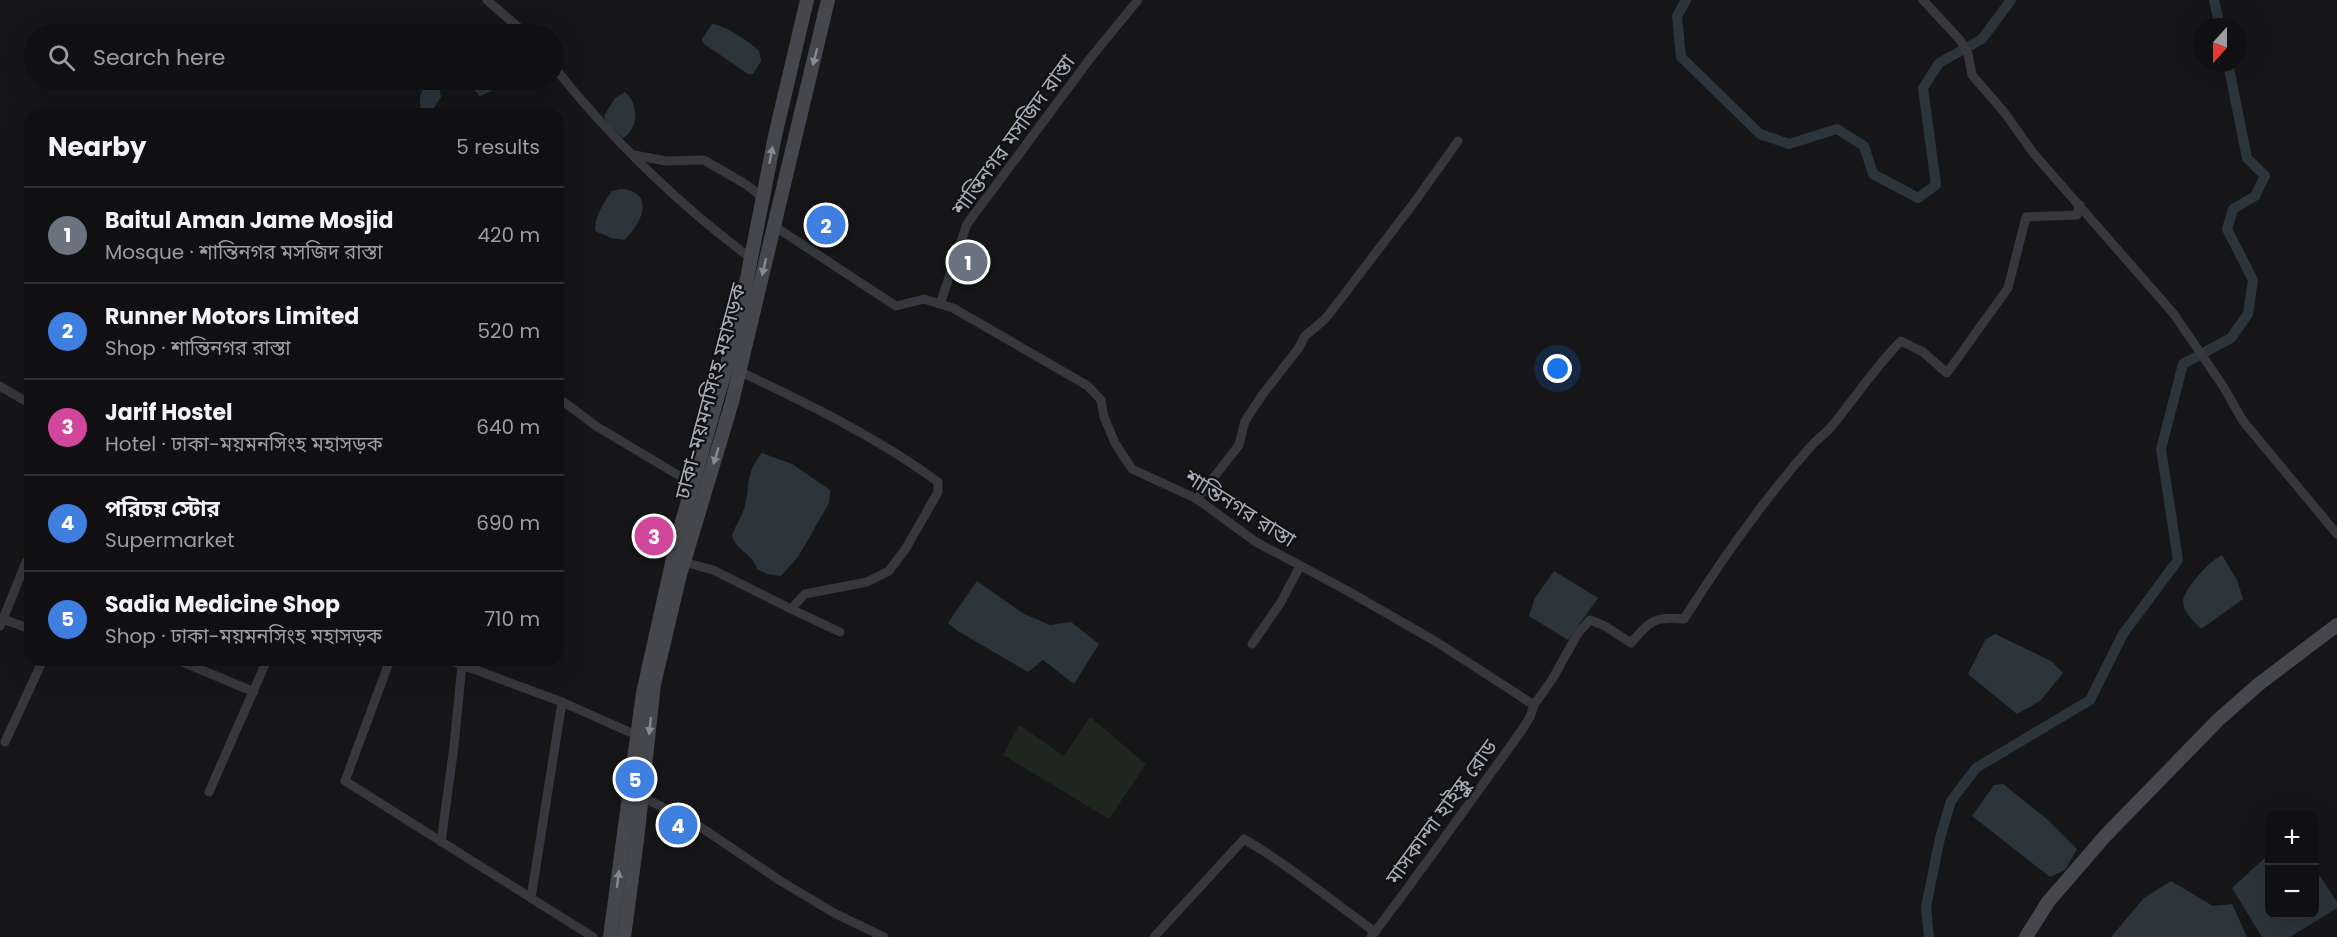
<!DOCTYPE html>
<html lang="en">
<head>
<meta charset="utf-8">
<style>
	body { margin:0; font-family:Poppins,"Noto Sans Bengali",sans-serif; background:#19191b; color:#f1f3f6 }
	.controls { position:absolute; right:18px; bottom:18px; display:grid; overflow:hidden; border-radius:12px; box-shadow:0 6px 24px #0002 }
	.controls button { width:54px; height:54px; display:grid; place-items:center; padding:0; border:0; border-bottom:2px solid #303032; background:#101012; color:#f1f3f6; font:30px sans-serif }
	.compass { position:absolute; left:2193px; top:18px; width:54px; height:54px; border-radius:50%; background:#101012; box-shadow:0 6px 24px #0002; rotate:201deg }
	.you { position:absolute; left:1558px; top:369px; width:21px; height:21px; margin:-15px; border:4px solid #fff; border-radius:50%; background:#1a73e8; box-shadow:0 0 0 9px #1a73e833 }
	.badge { display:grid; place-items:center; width:39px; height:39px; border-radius:50%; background:#f2b134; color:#fff; font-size:20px; font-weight:700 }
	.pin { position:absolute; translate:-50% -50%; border:3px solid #fff; box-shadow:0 2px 6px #0006 }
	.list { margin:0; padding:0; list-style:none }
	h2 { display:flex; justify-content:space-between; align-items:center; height:78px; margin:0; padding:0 24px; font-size:26px }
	h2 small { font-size:20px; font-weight:400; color:#9c9d9f }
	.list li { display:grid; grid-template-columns:39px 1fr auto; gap:18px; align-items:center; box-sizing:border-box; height:96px; padding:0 24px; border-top:2px solid #303032 }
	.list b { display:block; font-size:22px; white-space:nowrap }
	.list p { margin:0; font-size:20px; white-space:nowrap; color:#9c9d9f }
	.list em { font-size:20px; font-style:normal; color:#9c9d9f }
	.icon { flex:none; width:33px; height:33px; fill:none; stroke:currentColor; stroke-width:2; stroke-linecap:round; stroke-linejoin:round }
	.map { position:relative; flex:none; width:2337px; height:937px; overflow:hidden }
	.search { position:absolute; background:#101012; box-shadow:0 6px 24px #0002; left:24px; top:24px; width:540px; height:66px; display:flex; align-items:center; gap:15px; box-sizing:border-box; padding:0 21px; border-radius:33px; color:#9c9d9f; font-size:22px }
	.panel { position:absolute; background:#101012; box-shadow:0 6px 24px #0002; left:24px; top:108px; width:540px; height:558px; border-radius:18px }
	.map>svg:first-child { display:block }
</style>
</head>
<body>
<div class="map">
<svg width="2337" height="937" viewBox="0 0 2337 937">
	<rect width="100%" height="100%" fill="#161618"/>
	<polygon fill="#1e261f" points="1090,717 1146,764 1109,819 1003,755 1019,725 1064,756"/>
	<g fill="#2c353c">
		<path d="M712,24c11,0 38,18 47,27l2,10 -8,13h-5l-44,-30 -2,-5z"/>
		<path d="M430,80l8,4 3,13 -9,14 -7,2 -3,-2c-5,-11 -1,-23 8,-31z"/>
		<polygon points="465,80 491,80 493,88 490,92 480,96"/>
		<path d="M625,92c14,12 14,36 -2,46l-16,-15 -3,-7 11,-18z"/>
		<path d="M621,189c36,3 20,37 3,51l-13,-2 -16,-7c0,-16 8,-27 17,-40z"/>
		<path d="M762,453l30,11 38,26 -1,13 -31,54 -17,19 -14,-2 -10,-5c-4,-15 -21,-19 -25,-33 3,-10 9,-18 12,-27 7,-24 0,-34 18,-56z"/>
		<path d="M2222,555l15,25 6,19 -42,30c-7,-8 -18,-16 -18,-28 0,-11 29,-43 39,-46z"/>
		<polygon points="1554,571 1598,598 1568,640 1529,616 1535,598"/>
		<polygon points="977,581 1024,614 1050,625 1071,622 1099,644 1074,684 1043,660 1028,672 958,631 948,623"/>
		<polygon points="1995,634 2051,661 2063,673 2040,701 2017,714 1968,674 1985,640"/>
		<polygon points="2003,784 2048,820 2077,849 2065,870 2050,877 1972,816 1994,785"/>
		<polygon points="2269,854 2270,914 2314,914 2315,869 2337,902 2337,908 2290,937 2262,937 2232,888"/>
		<polygon points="2171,881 2213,906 2232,904 2247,937 2111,937 2144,898"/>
	</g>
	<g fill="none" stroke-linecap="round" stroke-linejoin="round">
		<g stroke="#2c353c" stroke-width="10">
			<polyline points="1686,0 1677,16 1681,57 1760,134 1789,144 1837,129 1864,146 1873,174 1918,198 1936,185 1923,88 1939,63 1982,39 2011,0"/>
			<polyline points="2214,0 2220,27"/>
			<polyline points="1929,937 1926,907 1940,838 1951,801 1976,768 2090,700 2123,634 2178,560 2161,449 2183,364 2231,338 2248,314 2253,280 2227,229 2233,209 2255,196 2265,176 2247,158 2228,63"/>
		</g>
		<g stroke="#37383d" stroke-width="9">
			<polyline points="487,0 526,34"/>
			<polyline points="1923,0 1960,40 1968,54 1972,75 2004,112 2034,154 2173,313 2223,386 2243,421 2337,534"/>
			<path d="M554,67c56,70 125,138 198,192"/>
			<polyline points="634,155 666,161 704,160 747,185 763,198"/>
			<polyline points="774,226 896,306 924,299 953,308 1088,386 1101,400 1104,417 1115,443 1132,469 1197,499 1256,542 1346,590 1435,641 1534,705"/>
			<polyline points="940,304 967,224 1092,56 1138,0"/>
			<polyline points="0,386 30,404"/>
			<polyline points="558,406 564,402 596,426 693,484"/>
			<polyline points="1197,499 1239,445 1245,421 1263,394 1298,349 1305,336 1324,320 1333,309 1416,200 1458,141"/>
			<path d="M684,562l29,8 78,39 14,-15 62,-12 22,-11 17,-23 32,-56v-10c-61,-45 -130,-78 -199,-111"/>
			<polyline points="791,609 840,632"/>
			<polyline points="3,619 26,562"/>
			<polyline points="0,626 3,619 30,629"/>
			<polyline points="1252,644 1281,602 1300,566"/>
			<polyline points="178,660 254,692"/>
			<polyline points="390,660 345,781 593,937"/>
			<polyline points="449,660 562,702 636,735"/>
			<polyline points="5,742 43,660"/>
			<polyline points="209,792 267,660"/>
			<polyline points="642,797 693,822 779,880 834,913 884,937"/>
			<polyline points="441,842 454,746 462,665"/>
			<polyline points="531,898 562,702"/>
			<path d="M1154,937l90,-98c46,27 88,62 131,93"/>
			<path d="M1371,937c52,-68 101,-138 151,-207l8,-13 4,-12 19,-27 25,-45 12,-13 15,6 26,17c19,-22 23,-27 53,-24 38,-60 80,-120 128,-174 6,-6 14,-12 20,-19 23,-28 43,-59 69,-85l22,11 24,21 61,-85 18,-71 51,-2 3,-10"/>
		</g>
		<g stroke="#45474d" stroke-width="14">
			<polyline points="610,937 643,693 678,536 737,329 775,136 807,0"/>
			<polyline points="624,937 637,840 654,684 680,575 732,402 828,0"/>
			<polyline points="2026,937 2048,902 2106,835 2218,720 2259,684 2337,625"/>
		</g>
	</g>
	<defs><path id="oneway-solid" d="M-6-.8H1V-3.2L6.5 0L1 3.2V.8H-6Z" transform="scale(1.5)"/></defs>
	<g fill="#858993">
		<use href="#oneway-solid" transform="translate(815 57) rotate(104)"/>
		<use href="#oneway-solid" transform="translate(771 155) rotate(-79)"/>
		<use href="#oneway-solid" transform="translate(764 267) rotate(103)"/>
		<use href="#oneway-solid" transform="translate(716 456) rotate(107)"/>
		<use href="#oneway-solid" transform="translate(650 726) rotate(96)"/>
		<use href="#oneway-solid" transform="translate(618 879) rotate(-83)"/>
	</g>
	<g text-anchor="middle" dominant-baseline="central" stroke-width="4.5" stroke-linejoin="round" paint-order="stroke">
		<g font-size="21" fill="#a8adb8" stroke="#111113">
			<text transform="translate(1013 135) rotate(-54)">শান্তিনগর মসজিদ রাস্তা</text>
			<text transform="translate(710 391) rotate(-75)">ঢাকা-ময়মনসিংহ মহাসড়ক</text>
			<text transform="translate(1240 508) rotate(32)">শান্তিনগর রাস্তা</text>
			<text transform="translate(1441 812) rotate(-54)">মাসকান্দা হাইস্কুল রোড</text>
		</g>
	</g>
</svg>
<div class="controls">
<button>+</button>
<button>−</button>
</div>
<svg class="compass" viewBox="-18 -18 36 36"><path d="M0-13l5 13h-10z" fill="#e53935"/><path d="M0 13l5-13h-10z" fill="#9c9d9f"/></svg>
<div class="you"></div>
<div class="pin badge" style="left:968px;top:262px;background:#6b7280">1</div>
<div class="pin badge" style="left:826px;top:225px;background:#3f7fe0">2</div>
<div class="pin badge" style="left:654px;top:536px;background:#d1479c">3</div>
<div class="pin badge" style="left:678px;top:825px;background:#3f7fe0">4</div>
<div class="pin badge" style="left:635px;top:779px;background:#3f7fe0">5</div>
<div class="search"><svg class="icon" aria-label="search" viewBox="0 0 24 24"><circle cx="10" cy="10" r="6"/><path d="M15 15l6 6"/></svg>Search here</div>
<section class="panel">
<h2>Nearby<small>5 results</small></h2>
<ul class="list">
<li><span class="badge" style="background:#6b7280">1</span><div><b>Baitul Aman Jame Mosjid</b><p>Mosque · শান্তিনগর মসজিদ রাস্তা</p></div><em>420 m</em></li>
<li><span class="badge" style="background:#3f7fe0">2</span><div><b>Runner Motors Limited</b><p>Shop · শান্তিনগর রাস্তা</p></div><em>520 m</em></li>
<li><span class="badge" style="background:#d1479c">3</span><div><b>Jarif Hostel</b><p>Hotel · ঢাকা-ময়মনসিংহ মহাসড়ক</p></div><em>640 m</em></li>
<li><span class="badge" style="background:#3f7fe0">4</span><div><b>পরিচয় স্টোর</b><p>Supermarket</p></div><em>690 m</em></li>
<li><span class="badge" style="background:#3f7fe0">5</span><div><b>Sadia Medicine Shop</b><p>Shop · ঢাকা-ময়মনসিংহ মহাসড়ক</p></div><em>710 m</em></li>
</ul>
</section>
</div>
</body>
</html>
